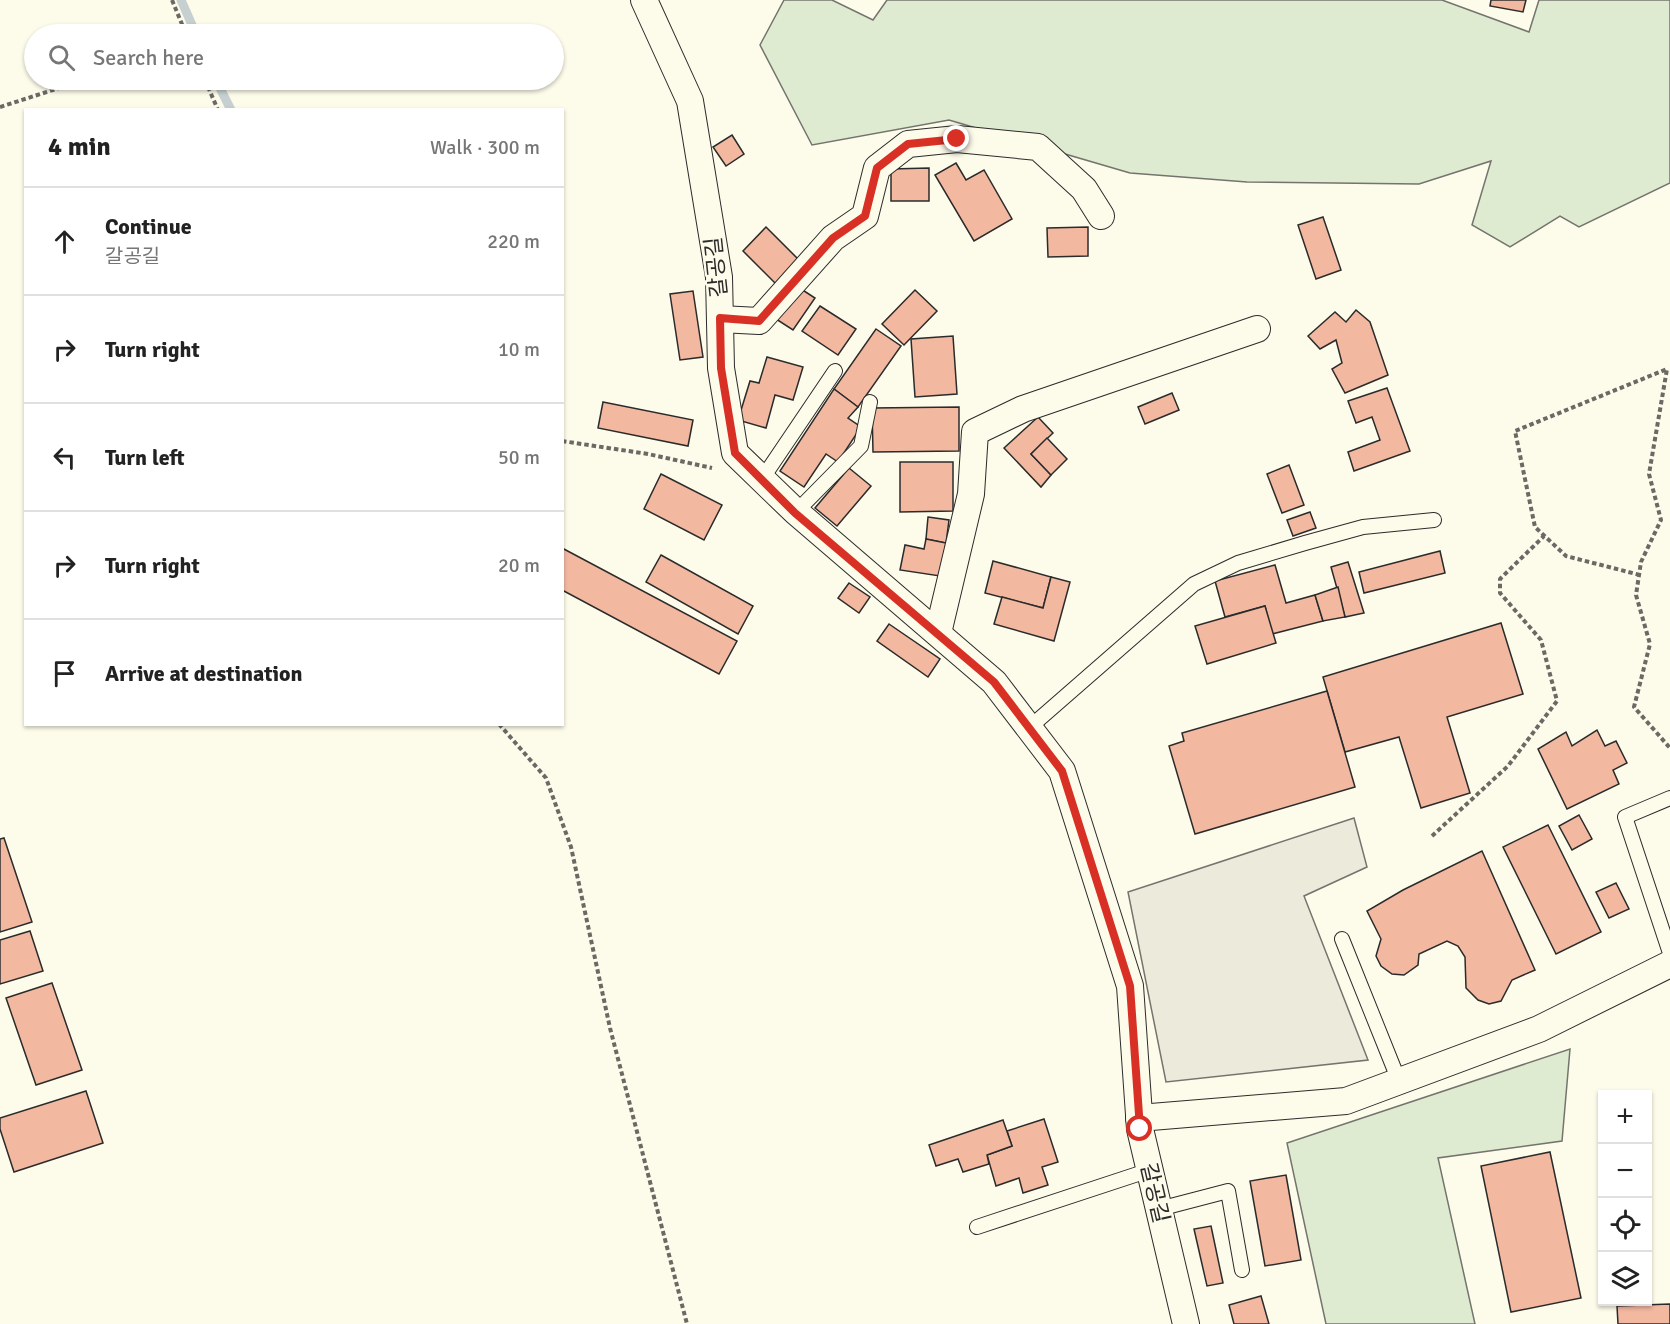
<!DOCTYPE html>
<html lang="en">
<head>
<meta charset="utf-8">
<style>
	body { margin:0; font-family:Signika,"Noto Sans KR",sans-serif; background:#f6f6f6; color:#222 }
	.controls { position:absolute; right:18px; bottom:18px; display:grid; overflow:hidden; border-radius:0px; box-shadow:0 2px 4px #0004 }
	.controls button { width:54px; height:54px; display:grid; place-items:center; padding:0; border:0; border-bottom:2px solid #e0e0e0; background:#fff; color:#222; font:30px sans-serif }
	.stop { position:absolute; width:18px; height:18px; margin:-14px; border:4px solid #d93025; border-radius:50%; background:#fff }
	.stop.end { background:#d93025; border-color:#fff; box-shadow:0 2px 6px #0008 }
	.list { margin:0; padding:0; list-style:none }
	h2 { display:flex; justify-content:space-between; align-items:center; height:78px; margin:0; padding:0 24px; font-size:26px }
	h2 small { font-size:20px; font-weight:400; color:#767676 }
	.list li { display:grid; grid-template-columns:39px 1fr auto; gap:18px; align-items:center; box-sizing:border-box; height:108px; padding:0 24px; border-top:2px solid #e0e0e0 }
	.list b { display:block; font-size:22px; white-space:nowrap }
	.list p { margin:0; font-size:20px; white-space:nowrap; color:#767676 }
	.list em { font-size:20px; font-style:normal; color:#767676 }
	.icon { flex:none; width:33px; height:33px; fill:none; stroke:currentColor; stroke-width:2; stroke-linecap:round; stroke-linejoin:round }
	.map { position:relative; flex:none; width:1670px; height:1324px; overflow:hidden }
	.search { position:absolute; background:#fff; box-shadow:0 2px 4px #0004; left:24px; top:24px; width:540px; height:66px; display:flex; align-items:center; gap:15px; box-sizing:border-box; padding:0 21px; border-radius:33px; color:#767676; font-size:22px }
	.panel { position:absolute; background:#fff; box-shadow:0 2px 4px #0004; left:24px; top:108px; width:540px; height:618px; border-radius:0px }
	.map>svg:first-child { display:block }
</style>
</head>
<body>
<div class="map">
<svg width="1670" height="1324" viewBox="0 0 1670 1324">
	<rect width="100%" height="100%" fill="#fdfbea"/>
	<g fill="#deebd1" stroke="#74746e" stroke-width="1.5">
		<polygon points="784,0 832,0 873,20 887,0 1442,0 1529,32 1539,0 1670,0 1670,183 1579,227 1560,216 1510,247 1472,225 1491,161 1419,184 1247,182 1130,173 949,120 812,145 760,45"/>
		<polygon points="1570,1049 1562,1141 1438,1158 1475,1324 1326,1324 1287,1143"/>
	</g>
	<polygon fill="#eceadb" stroke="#74746e" stroke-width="1.5" points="1354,818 1367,867 1304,896 1368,1060 1166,1082 1128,892"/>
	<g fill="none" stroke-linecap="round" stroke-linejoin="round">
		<g stroke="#c7d0d0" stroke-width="9">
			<polyline points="181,0 196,34"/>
			<polyline points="216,80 231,110"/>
		</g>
	</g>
	<g fill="#f2b8a0" stroke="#2b2b2b" stroke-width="1.5">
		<polygon points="1491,0 1526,0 1523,12 1490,6"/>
		<polygon points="732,135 744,154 726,166 713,147"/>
		<polygon points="956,163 966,180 984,170 1012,219 974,241 935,175"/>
		<polygon points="929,168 929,201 891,201 891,169"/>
		<polygon points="1323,217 1341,270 1316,279 1298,225"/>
		<polygon points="766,227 801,262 778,286 743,251"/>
		<polygon points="1088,227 1088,256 1048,257 1047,228"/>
		<polygon points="798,287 815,298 793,330 776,319"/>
		<polygon points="915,290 937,311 904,345 882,324"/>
		<polygon points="693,291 703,357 680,360 670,294"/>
		<polygon points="820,306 856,329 838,355 802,331"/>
		<polygon points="1356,310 1370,322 1388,375 1345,393 1332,369 1342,363 1336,340 1320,349 1308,336 1335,312 1346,322"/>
		<polygon points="876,329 901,346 858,407 834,389"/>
		<polygon points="953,336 957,394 915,397 911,339"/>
		<polygon points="767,357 803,367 793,400 775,395 766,428 738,420 750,381 759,383"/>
		<polygon points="1387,388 1410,451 1354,471 1348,452 1380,440 1372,417 1356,423 1348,401"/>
		<polygon points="834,389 858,407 848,418 861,427 838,462 826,454 804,487 780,471"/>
		<polygon points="1172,393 1179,410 1145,424 1138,407"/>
		<polygon points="603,402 693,420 688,446 598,428"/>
		<polygon points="959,407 959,451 873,452 872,408"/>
		<polygon points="1038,417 1053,433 1031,454 1051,475 1041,487 1004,448"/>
		<polygon points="1047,438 1067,459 1051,475 1031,454"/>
		<polygon points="900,462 953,462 953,511 900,512"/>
		<polygon points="1289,465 1304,505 1282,513 1267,474"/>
		<polygon points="849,468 871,486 837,526 815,508"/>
		<polygon points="661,474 722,505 704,540 644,509"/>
		<polygon points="1310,512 1316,528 1293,536 1287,520"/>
		<polygon points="928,517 949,520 946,543 926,539"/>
		<polygon points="926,539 946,543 940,576 900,570 905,545 924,549"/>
		<polygon points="562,548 737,641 719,674 562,590"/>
		<polygon points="1440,551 1445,573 1364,593 1359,572"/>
		<polygon points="661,555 753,606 738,634 646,582"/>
		<polygon points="993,561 1051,577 1043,608 985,593"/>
		<polygon points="1348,562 1364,613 1345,617 1331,567"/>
		<polygon points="1275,565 1286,603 1315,595 1323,621 1272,634 1265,606 1225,617 1215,581"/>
		<polygon points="1051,577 1070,582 1054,641 994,624 1002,597 1043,608"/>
		<polygon points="849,583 870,597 859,613 838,598"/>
		<polygon points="1338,587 1345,617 1323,621 1315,595"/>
		<polygon points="1265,606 1276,643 1207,664 1195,626"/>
		<polygon points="1501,623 1523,694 1447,717 1470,793 1421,808 1399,737 1345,752 1323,677"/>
		<polygon points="889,624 940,659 928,677 877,641"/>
		<polygon points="1327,691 1355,787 1195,834 1169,746 1184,741 1182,733"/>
		<polygon points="1597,730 1605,746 1616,741 1627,763 1613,770 1619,784 1567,809 1538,749 1566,732 1572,746"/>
		<polygon points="1579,815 1592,839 1572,850 1559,826"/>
		<polygon points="1548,825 1601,932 1556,954 1503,847"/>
		<polygon points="4,838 32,922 0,932 0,839"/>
		<polygon points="1482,851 1535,970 1512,980 1501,1001 1489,1004 1478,1000 1466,988 1465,957 1458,946 1447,941 1419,954 1418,965 1404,975 1392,974 1381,966 1376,956 1381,939 1367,911 1403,890"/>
		<polygon points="1616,883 1629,909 1609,918 1596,892"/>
		<polygon points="30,931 43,971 0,984 0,940"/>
		<polygon points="52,983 82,1070 36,1085 6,998"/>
		<polygon points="86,1091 103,1143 14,1172 0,1129 0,1118"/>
		<polygon points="1044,1119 1058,1162 1042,1167 1048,1185 1023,1193 1019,1178 996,1186 987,1155 1012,1146 1007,1131"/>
		<polygon points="1003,1120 1012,1146 987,1155 989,1164 963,1172 958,1159 936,1166 929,1145"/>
		<polygon points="1550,1152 1581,1298 1511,1312 1481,1166"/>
		<polygon points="1286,1175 1301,1260 1265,1266 1250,1181"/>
		<polygon points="1211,1226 1223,1283 1207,1286 1194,1229"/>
		<polygon points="1261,1296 1269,1324 1234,1324 1229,1305"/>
		<polygon points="1670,1304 1670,1324 1618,1324 1617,1306"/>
	</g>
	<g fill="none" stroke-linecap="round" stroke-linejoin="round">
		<defs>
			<g id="service">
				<polyline points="762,479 835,371"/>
				<polyline points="796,512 861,446 870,402"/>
				<polyline points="1029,728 1194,584 1238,563 1305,543 1363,527 1434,520"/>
				<polyline points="1670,798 1625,817 1670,953"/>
				<polyline points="1342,939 1399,1081"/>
				<polyline points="1159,1209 1228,1191 1242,1270"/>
				<polyline points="977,1227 1150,1170"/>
			</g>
			<g id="minor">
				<polyline points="644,0 690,101 719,277 721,368 735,453 796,512 994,682 1062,771 1130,986 1140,1129 1186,1324"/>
				<polyline points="720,319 759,321 833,238 865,216 877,168 908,144 957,139 1038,147 1084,189 1101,216"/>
				<polyline points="938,633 971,494 975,432 1023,409 1257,329"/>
				<polyline points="1139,1118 1346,1101 1539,1029 1670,964"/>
			</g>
		</defs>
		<use href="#service" stroke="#2b2b2b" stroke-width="16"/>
		<use href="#minor" stroke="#2b2b2b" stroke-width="28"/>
		<g stroke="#6a6964" stroke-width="4" stroke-dasharray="4.5 3" stroke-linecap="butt">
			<polyline points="172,0 186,34"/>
			<polyline points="205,80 218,110"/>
			<polyline points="0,107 84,80"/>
			<polyline points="562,441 648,454 712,468"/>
			<polyline points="1640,575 1566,556 1535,527 1515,431 1667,369 1649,474 1661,520 1641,562 1636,595 1650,644 1634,707 1670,748"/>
			<polyline points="499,724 546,778 571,847 610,1028 687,1324"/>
			<polyline points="1432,836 1508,766 1557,701 1541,640 1500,593 1500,579 1544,536"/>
		</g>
		<use href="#service" stroke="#fdfbea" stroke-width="14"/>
		<use href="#minor" stroke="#fdfbea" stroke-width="26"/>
	</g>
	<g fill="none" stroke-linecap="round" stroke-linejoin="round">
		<polyline stroke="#d93025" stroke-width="8" points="957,139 908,144 877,168 865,216 833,238 759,321 720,318 721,368 735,453 795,513 994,682 1062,771 1130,986 1140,1129"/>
	</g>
	<g text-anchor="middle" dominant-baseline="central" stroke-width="4.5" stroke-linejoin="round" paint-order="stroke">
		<g font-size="22" fill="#2b2b2b" stroke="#fdfbea">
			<text transform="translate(716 267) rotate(-96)">갈공길</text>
			<text transform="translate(1155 1193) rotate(77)">갈공길</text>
		</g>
	</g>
</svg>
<div class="controls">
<button>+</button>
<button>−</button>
<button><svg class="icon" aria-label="locate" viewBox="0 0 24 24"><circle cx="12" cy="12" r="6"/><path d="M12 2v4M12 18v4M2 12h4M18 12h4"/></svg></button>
<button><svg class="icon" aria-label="layers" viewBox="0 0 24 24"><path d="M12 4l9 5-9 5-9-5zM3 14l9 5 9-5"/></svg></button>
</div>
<div class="stop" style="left:1140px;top:1129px"></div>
<div class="stop end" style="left:957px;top:139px"></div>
<div class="search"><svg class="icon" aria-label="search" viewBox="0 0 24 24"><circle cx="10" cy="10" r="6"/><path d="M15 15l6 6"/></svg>Search here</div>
<section class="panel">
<h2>4 min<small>Walk · 300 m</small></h2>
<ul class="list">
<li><svg class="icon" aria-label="ahead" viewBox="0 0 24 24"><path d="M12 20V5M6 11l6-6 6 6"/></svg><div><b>Continue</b><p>갈공길</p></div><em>220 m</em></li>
<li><svg class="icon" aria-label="right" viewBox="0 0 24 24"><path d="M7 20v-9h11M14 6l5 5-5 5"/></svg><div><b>Turn right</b></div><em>10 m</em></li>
<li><svg class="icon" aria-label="left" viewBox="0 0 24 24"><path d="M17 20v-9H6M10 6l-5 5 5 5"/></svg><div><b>Turn left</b></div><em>50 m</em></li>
<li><svg class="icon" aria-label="right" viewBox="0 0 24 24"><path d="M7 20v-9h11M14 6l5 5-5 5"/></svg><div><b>Turn right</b></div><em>20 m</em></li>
<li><svg class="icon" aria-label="arrive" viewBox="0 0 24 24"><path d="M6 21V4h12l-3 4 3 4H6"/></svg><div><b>Arrive at destination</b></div></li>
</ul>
</section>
</div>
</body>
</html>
